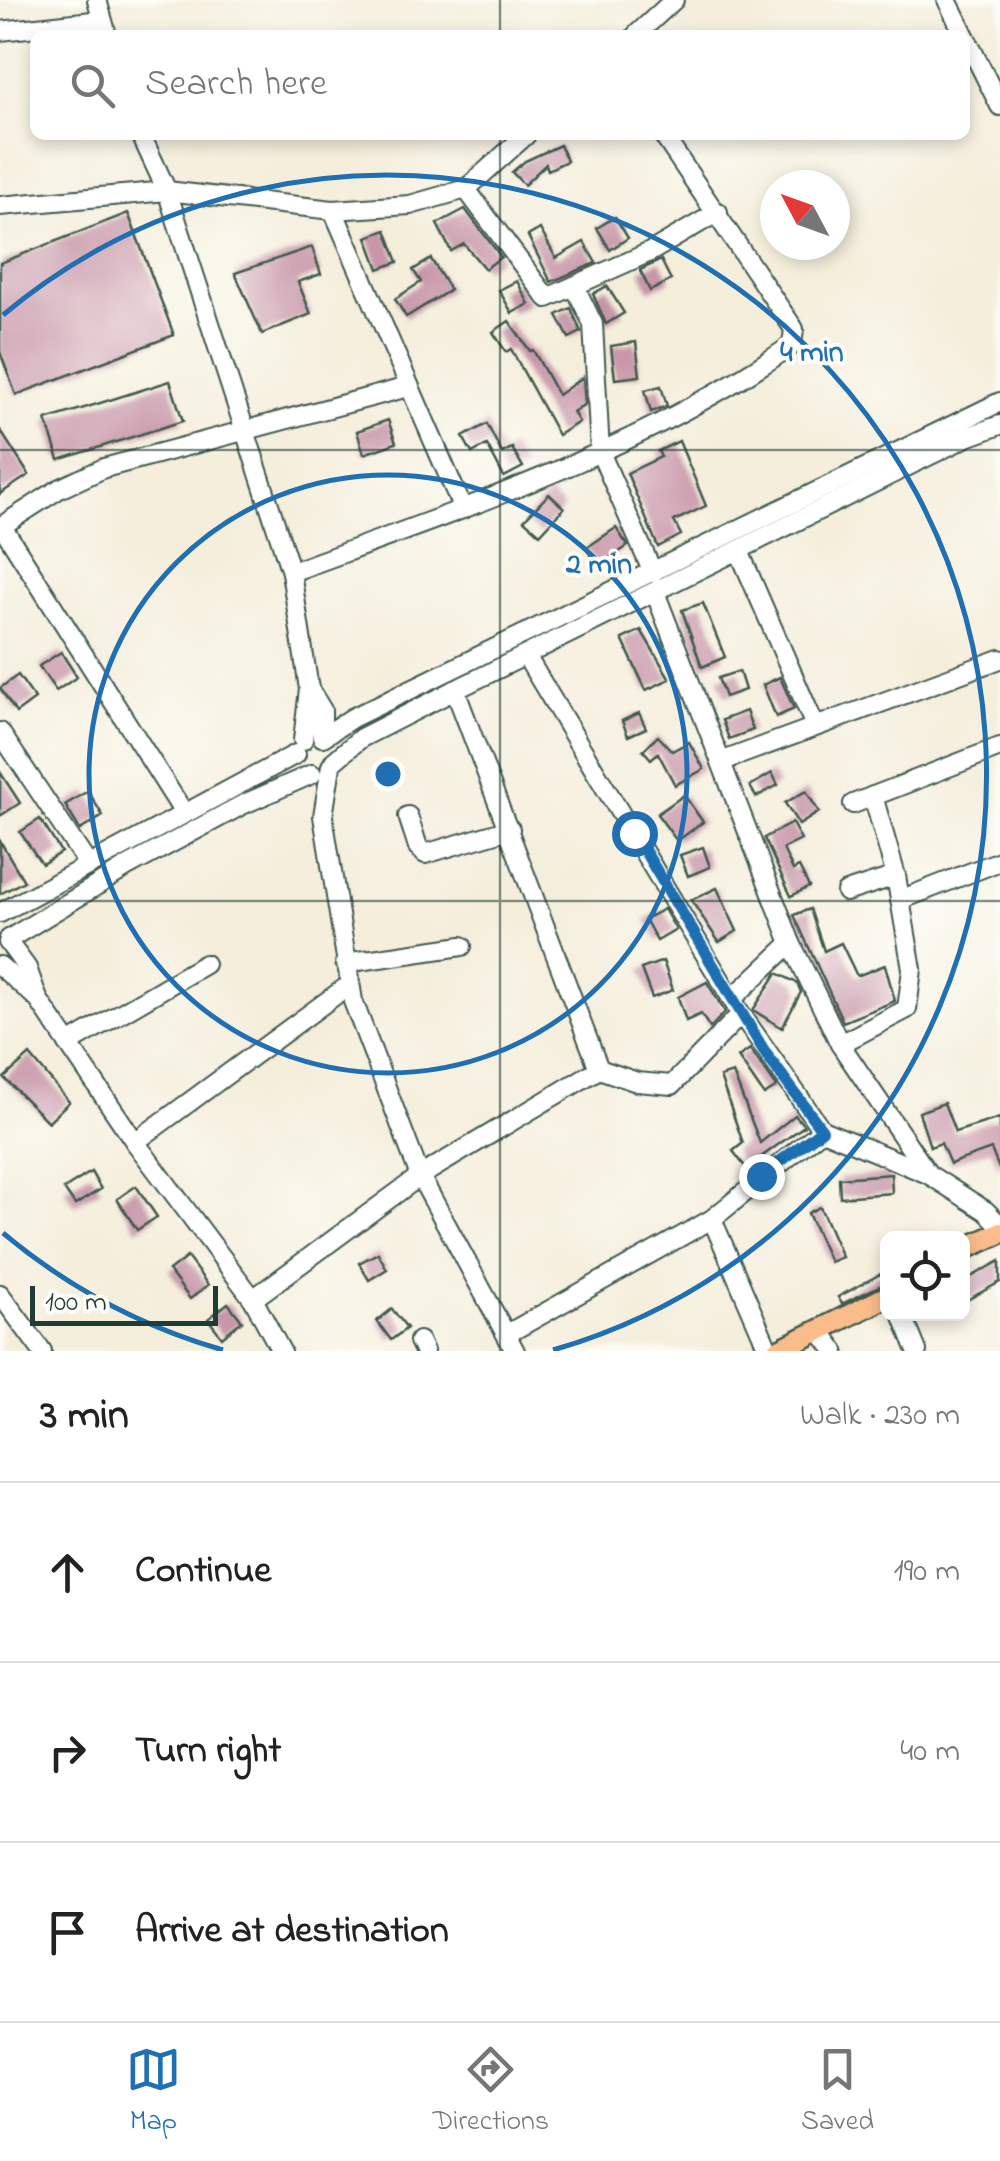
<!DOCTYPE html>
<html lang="en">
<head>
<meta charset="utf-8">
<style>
	body { margin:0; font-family:"Indie Flower",sans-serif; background:#f2f2f2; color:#222 }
	.controls { position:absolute; right:30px; bottom:30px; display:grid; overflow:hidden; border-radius:15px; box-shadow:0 5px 15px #0003 }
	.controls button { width:90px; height:90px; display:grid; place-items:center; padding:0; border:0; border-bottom:2px solid #e0e0e0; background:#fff; color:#222; font:50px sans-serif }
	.compass { position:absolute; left:760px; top:170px; width:90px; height:90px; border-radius:50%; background:#fff; box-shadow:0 5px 15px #0003; rotate:311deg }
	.scale { position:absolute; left:30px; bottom:25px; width:188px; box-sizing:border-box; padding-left:10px; border:5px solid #1f3d34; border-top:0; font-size:28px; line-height:35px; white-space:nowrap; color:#1f3d34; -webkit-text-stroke:8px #fdfcf7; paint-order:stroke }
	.stop { position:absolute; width:30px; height:30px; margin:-22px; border:8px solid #1f6fb2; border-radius:50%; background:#fff }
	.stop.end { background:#1f6fb2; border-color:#fff; box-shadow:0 2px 10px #0008 }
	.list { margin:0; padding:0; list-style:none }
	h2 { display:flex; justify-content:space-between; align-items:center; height:130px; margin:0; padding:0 40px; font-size:42px }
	h2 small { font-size:32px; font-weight:400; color:#767676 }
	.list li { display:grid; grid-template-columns:65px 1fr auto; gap:30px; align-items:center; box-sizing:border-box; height:180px; padding:0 40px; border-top:2px solid #e0e0e0 }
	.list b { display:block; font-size:38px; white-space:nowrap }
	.list em { font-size:32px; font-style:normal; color:#767676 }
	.icon { flex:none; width:55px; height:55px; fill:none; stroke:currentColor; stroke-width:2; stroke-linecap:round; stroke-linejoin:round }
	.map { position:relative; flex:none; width:1000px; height:1351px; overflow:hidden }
	.search { position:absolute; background:#fff; box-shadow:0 5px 15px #0003; left:30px; right:30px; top:30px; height:110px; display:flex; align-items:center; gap:25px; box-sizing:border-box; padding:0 35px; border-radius:15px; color:#767676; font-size:38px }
	.sheet { height:670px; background:#fff }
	nav { display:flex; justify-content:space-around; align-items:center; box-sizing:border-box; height:140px; border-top:2px solid #e0e0e0; background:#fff; font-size:28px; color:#767676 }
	nav a { display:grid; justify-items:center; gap:5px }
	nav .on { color:#1f6fb2 }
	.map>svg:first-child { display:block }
</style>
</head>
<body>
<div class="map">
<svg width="1000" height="1351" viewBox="0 0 1000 1351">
	<rect width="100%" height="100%" fill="#fdfcf7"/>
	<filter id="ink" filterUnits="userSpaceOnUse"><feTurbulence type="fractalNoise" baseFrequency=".01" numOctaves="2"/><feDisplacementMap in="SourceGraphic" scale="20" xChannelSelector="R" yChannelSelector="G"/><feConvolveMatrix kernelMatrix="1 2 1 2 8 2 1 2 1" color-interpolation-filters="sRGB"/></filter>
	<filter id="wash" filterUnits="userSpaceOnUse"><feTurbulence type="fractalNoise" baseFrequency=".0048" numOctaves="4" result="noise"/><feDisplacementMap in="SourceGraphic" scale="40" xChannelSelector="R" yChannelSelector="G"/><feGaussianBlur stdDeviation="2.25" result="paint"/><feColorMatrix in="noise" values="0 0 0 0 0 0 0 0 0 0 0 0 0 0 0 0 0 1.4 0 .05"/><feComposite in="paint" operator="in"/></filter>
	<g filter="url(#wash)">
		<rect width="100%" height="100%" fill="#f4eedb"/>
		<g id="blocks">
			<g fill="#c796a9">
				<polygon points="560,145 567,161 548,170 546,164 524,185 512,172 525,161"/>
				<polygon points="465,209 501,257 485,269 464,244 451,251 437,224"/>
				<polygon points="128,213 174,335 16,395 0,352 0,263"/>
				<polygon points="615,217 628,238 610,250 597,228"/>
				<polygon points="540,229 556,258 584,242 596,263 551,282 528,236"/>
				<polygon points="386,230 398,262 379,269 367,237"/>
				<polygon points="312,247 321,274 298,282 311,314 262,334 235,273"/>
				<polygon points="431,259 450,290 406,317 395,299 421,282 413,270"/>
				<polygon points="661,260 671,280 650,291 640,270"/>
				<polygon points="517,281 529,304 512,313 499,290"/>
				<polygon points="607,286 624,313 606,324 593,294"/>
				<polygon points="571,308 581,332 569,338 557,315"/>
				<polygon points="509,321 530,351 533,350 558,395 583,377 585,404 573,412 579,422 558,435 511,349 506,352 493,332"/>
				<polygon points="636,342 640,376 615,379 611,346"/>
				<polygon points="170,381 183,421 59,460 46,420"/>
				<polygon points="661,386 667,406 651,412 645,390"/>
				<polygon points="388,420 396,443 364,454 357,431"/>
				<polygon points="487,424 502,453 512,448 523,467 504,477 487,445 472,453 463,437"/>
				<polygon points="0,430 29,475 0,494"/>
				<polygon points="679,441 706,506 674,521 681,535 658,547 627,473 661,457 658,451"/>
				<polygon points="549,494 564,508 540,534 524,520"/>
				<polygon points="616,528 628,546 598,566 586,548"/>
				<polygon points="703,603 725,657 702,667 682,610"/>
				<polygon points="641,630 670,679 646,690 622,639"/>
				<polygon points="61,652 77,677 56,691 39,666"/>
				<polygon points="739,671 745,690 725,697 718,678"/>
				<polygon points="18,675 35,699 16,713 0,688"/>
				<polygon points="780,677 794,709 776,717 763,685"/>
				<polygon points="746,711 753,730 729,739 722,720"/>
				<polygon points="639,713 646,728 628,736 622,721"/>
				<polygon points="658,736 672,751 689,742 704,769 675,785 658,753 651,759 643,750"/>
				<polygon points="0,772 20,803 0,816"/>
				<polygon points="772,773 778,785 756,797 750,786"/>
				<polygon points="88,791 103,816 80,830 65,805"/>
				<polygon points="806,791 819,812 799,825 785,803"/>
				<polygon points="684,795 703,822 677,841 657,814"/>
				<polygon points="40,819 61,852 42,864 20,832"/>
				<polygon points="792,823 801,840 783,849 793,870 799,867 809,887 791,896 764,838"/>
				<polygon points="0,841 24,881 0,894"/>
				<polygon points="703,847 710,867 688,876 680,855"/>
				<polygon points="717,888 737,931 719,942 691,900"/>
				<polygon points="664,909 676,930 657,941 645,919"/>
				<polygon points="810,909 824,951 841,943 857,976 885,965 895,1001 843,1022 794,915"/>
				<polygon points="663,961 673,990 652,998 641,969"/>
				<polygon points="777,973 797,983 801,992 782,1028 753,1010"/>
				<polygon points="707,982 725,1012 710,1028 701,1014 686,1021 678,997"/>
				<polygon points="750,1049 777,1087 764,1095 738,1057"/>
				<polygon points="30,1055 69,1102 48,1122 4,1078"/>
				<polygon points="733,1073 760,1143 795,1115 804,1126 746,1168 733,1151 743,1143 720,1077"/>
				<polygon points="944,1103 955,1132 1000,1118 1000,1171 991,1149 950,1164 941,1143 930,1147 919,1112"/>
				<polygon points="91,1172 101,1189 75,1205 64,1189"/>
				<polygon points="891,1174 892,1193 840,1197 839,1178"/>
				<polygon points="136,1186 157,1217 137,1230 117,1199"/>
				<polygon points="820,1207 842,1257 830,1262 808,1213"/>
				<polygon points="378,1253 387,1269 369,1280 359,1263"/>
				<polygon points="187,1257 208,1285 190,1299 169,1271"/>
				<polygon points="1000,1261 1000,1282 967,1300 962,1282"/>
				<polygon points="888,1270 888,1282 842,1304 838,1297"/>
				<polygon points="228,1303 242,1321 222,1337 208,1319"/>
				<polygon points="392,1309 407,1328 391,1340 377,1321"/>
			</g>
		</g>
	</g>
	<g filter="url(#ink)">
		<use href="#blocks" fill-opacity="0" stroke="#3f584d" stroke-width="2.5"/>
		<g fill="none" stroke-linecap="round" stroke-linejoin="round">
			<defs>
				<g id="minor">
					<polyline points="97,0 107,35"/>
					<polyline points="947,0 1000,106"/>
					<polyline points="0,31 102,20"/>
					<polyline points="636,35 674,0"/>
					<polyline points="141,135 167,191 291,572 309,689 303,740"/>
					<polyline points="466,189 547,298 650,252 718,212"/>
					<polyline points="0,206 167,191 333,210 410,205 466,189 526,135"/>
					<polyline points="333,210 463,509"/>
					<polyline points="575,287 593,324 600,452 653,573"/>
					<polyline points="2,526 184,813"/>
					<polyline points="0,527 59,489 104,468 408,387"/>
					<polyline points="739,551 815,726"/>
					<path d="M291,572c172,-63 350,-122 501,-227l2,-16 -131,-194"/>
					<polyline points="655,592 791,943 732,999"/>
					<polyline points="526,656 741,1014 822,1130 928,1174 986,1211 1000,1225"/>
					<polyline points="309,689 322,710 322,737"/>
					<polyline points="0,732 89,866"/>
					<polyline points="323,737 352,718 1000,402"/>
					<polyline points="334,761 361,738 455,690 967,437 1000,425"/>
					<polyline points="723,761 1000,659"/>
					<polyline points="331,766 323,816 353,1001 420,1176 515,1351"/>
					<polyline points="873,796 896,876"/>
					<polyline points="853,804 1000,747"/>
					<polyline points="408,816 418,847 425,854 510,829"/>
					<polyline points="900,900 1000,861"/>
					<polyline points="0,913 296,754"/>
					<polyline points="9,939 127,867 242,805 312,774"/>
					<polyline points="8,942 27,968 38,999 135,1142 253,1299 281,1351"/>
					<polyline points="791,943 840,1044 928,1174"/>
					<polyline points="345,963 462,946"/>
					<polyline points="0,966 38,999"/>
					<polyline points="68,1044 205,964"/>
					<polyline points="840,1044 907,1009 912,969 896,876 846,892"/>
					<polyline points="599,1069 637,1082 672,1085 741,1014"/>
					<polyline points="135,1142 349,985"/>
					<polyline points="712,1219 769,1351"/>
					<polyline points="0,1294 42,1351"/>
					<polyline points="253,1299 420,1176 599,1069 455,690"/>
					<polyline points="902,1314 917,1351"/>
					<polyline points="820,1331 835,1351"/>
					<polyline points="507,1334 712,1219 822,1130"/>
					<polyline points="419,1341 424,1351"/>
				</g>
				<g id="major">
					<polyline points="962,1250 1000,1233"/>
					<polyline points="777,1351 888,1296"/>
				</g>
			</defs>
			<use href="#minor" stroke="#3f584d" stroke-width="22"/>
			<use href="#major" stroke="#3f584d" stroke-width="25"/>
			<use href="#minor" stroke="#fff" stroke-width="18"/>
			<use href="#major" stroke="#f9bc8a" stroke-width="20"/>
		</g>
	</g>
	<g fill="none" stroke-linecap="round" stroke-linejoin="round" filter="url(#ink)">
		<polyline stroke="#1f6fb2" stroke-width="12" points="634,833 766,1054 822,1130 761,1176"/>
	</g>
	<path fill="none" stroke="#1f3d34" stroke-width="2.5" stroke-opacity="0.55" d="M500,0v35M500,135v1216M0,450h1000M0,901h1000"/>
	<g fill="none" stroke="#1f6fb2" stroke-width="5">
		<circle cx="388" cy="774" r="299"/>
		<path d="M223 1350A599 599 0 0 1 3 1233M3 315A599 599 0 1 1 553 1350"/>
	</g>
	<circle cx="388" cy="774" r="15" fill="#1f6fb2" stroke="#fdfcf7" stroke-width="5"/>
	<g font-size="30" text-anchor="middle" font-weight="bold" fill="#1f6fb2" stroke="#fdfcf7" stroke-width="8" stroke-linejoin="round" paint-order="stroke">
		<text x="812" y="361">4 min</text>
		<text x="599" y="573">2 min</text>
	</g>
</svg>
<div class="controls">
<button><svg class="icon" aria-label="locate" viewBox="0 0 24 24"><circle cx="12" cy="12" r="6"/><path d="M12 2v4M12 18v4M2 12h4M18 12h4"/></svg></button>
</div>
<svg class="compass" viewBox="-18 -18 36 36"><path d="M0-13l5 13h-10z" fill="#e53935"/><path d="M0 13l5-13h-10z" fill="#767676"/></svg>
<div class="scale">100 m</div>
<div class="stop" style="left:634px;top:833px"></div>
<div class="stop end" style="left:761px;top:1176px"></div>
<div class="search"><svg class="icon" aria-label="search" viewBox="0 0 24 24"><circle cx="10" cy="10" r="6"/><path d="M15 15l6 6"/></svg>Search here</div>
</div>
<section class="sheet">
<h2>3 min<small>Walk · 230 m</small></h2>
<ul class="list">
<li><svg class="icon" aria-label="ahead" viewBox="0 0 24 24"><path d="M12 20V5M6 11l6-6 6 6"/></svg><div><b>Continue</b></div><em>190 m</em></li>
<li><svg class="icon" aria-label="right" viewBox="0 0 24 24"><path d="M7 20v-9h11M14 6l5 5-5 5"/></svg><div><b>Turn right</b></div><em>40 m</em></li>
<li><svg class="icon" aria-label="arrive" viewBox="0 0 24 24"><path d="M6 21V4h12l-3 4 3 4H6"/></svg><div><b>Arrive at destination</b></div></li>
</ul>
</section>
<nav>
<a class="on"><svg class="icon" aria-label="map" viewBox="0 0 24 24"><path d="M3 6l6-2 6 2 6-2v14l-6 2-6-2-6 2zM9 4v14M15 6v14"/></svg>Map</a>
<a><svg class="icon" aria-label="directions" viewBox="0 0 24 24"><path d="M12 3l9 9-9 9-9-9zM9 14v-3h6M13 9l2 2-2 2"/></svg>Directions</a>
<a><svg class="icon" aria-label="saved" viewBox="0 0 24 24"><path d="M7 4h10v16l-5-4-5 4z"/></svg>Saved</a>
</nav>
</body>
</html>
